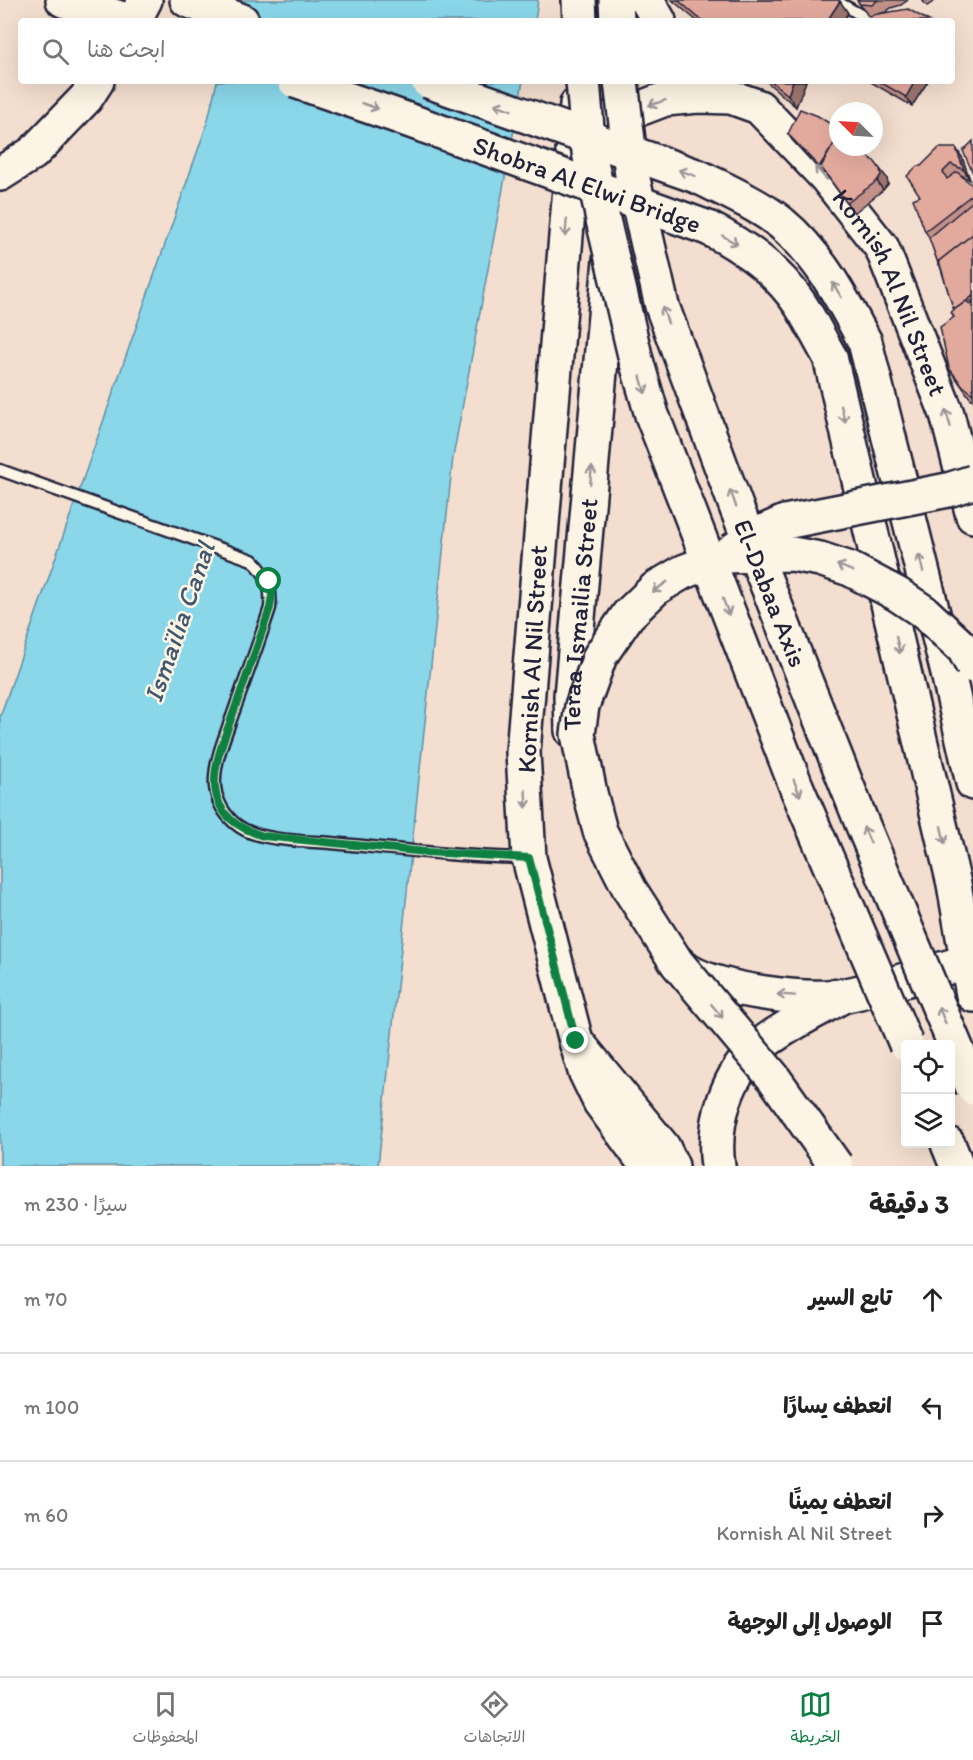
<!DOCTYPE html>
<html lang="ar">
<head>
<meta charset="utf-8">
<style>
	body { margin:0; font-family:Itim,"Playpen Sans Arabic",sans-serif; background:#f6f6f6; color:#222; direction:rtl }
	.controls { position:absolute; right:18px; bottom:18px; display:grid; overflow:hidden; border-radius:6px; box-shadow:0 6px 24px #0002 }
	.controls button { width:54px; height:54px; display:grid; place-items:center; padding:0; border:0; border-bottom:2px solid #e0e0e0; background:#fff; color:#222; font:30px sans-serif }
	.compass { position:absolute; left:829px; top:102px; width:54px; height:54px; border-radius:50%; background:#fff; box-shadow:0 6px 24px #0002; rotate:294deg }
	.stop { position:absolute; width:18px; height:18px; margin:-14px; border:4px solid #0b8043; border-radius:50%; background:#fff }
	.stop.end { background:#0b8043; border-color:#fff; box-shadow:0 2px 6px #0008 }
	.list { margin:0; padding:0; list-style:none }
	h2 { display:flex; justify-content:space-between; align-items:center; height:78px; margin:0; padding:0 24px; font-size:26px }
	h2 small { font-size:20px; font-weight:400; color:#767676 }
	.list li { display:grid; grid-template-columns:39px 1fr auto; gap:18px; align-items:center; box-sizing:border-box; height:108px; padding:0 24px; border-top:2px solid #e0e0e0 }
	.list b { display:block; font-size:22px; white-space:nowrap }
	.list p { margin:0; font-size:20px; white-space:nowrap; color:#767676 }
	.list em { font-size:20px; font-style:normal; color:#767676 }
	.icon { flex:none; width:33px; height:33px; fill:none; stroke:currentColor; stroke-width:2; stroke-linecap:round; stroke-linejoin:round }
	.map { position:relative; flex:none; width:973px; height:1166px; overflow:hidden; direction:ltr }
	.search { position:absolute; background:#fff; box-shadow:0 6px 24px #0002; left:18px; right:18px; top:18px; height:66px; display:flex; align-items:center; gap:15px; box-sizing:border-box; padding:0 21px; border-radius:6px; color:#767676; font-size:22px }
	.sheet { height:510px; background:#fff }
	nav { display:flex; justify-content:space-around; align-items:center; box-sizing:border-box; height:84px; border-top:2px solid #e0e0e0; background:#fff; font-size:16px; color:#767676 }
	nav a { display:grid; justify-items:center; gap:3px }
	nav .on { color:#0b8043 }
	.map>svg:first-child { display:block }
</style>
</head>
<body>
<div class="map">
<svg width="973" height="1166" viewBox="0 0 973 1166">
	<rect width="100%" height="100%" fill="#f4decf"/>
	<filter id="ink" filterUnits="userSpaceOnUse"><feTurbulence type="fractalNoise" baseFrequency=".0167" numOctaves="2"/><feDisplacementMap in="SourceGraphic" scale="12" xChannelSelector="R" yChannelSelector="G"/><feConvolveMatrix kernelMatrix="1 2 1 2 8 2 1 2 1" color-interpolation-filters="sRGB"/></filter>
	<g filter="url(#ink)">
		<g fill="#8ad7ea" stroke="#608fa4" stroke-width="1.5">
			<polygon points="236,0 538,0 535,21 231,21"/>
			<polygon points="217,81 523,81 453,457 378,1166 0,1166 0,717 207,124"/>
		</g>
		<g fill="none" stroke-linecap="round" stroke-linejoin="round">
			<defs>
				<g id="lane">
					<polyline points="834,0 868,19"/>
					<path d="M0,470l252,90c15,14 20,27 18,48 -11,34 -23,67 -35,100 -8,24 -22,53 -20,79 2,18 14,35 30,43 22,11 61,11 86,13 65,6 130,14 196,15"/>
				</g>
				<g id="primary">
					<polyline points="647,0 659,21"/>
					<polyline points="134,21 145,0"/>
					<polyline points="577,104 523,752 529,858 576,1041 585,1071 600,1102 647,1166"/>
					<path id="s1" d="M574,128l49,-13 42,-16 33,-3 33,1 28,10 67,70 56,71 65,166 26,102"/>
					<polyline points="0,174 33,153 86,98 97,81"/>
					<path id="s2" d="M572,731l-1,-35 39,-436"/>
					<path d="M674,959c5,4 9,9 14,12 35,20 119,31 158,24 40,-8 81,-22 120,-33"/>
				</g>
				<g id="highway">
					<polyline points="63,0 129,21"/>
					<polyline points="187,0 242,21"/>
					<polyline points="579,0 580,21"/>
					<polyline points="616,0 617,21"/>
					<polyline points="865,342 947,669 973,783"/>
					<polyline points="830,357 954,884 973,995"/>
					<polyline points="576,1041 663,1147 672,1166"/>
					<polyline points="948,1144 957,1166"/>
					<path d="M718,1166c-6,-43 9,-93 43,-121 25,-20 56,-34 83,-50"/>
				</g>
			</defs>
			<use href="#lane" stroke="#22223b" stroke-width="15"/>
			<use href="#primary" stroke="#22223b" stroke-width="38"/>
			<use href="#highway" stroke="#22223b" stroke-width="38"/>
			<use href="#lane" stroke="#fcf5e5" stroke-width="10"/>
			<use href="#primary" stroke="#fcf5e5" stroke-width="33"/>
			<use href="#highway" stroke="#fcf5e5" stroke-width="33"/>
			<defs>
				<g id="highway-bridge">
					<path id="s3" d="M295,81l99,34 314,113c36,18 69,42 92,76 11,17 20,36 30,53"/>
					<path d="M428,81l271,96c26,13 58,27 81,45 39,32 62,76 85,120"/>
					<polyline points="583,81 589,152 603,220 636,360 652,415 796,786 906,1044"/>
					<path id="s4" d="M621,81l11,94 30,131 75,203 124,312 112,267"/>
					<polyline points="732,551 760,533 785,522 948,490 973,482"/>
					<polyline points="836,1166 773,1077 677,963 630,890 600,831 590,793 578,734 582,706 600,656 628,615 656,588 683,572 725,556 792,554 820,559 850,569 897,594 924,612 964,649 973,666"/>
				</g>
			</defs>
			<use href="#highway-bridge" stroke="#22223b" stroke-width="38" stroke-linecap="butt"/>
			<use href="#highway-bridge" stroke="#fcf5e5" stroke-width="33"/>
		</g>
		<g fill="#c29187" stroke="#22223b" stroke-width="1.5">
			<polygon points="672,0 838,0 848,13 843,21 697,21"/>
			<polygon points="857,0 908,0 901,5 891,8 886,12 871,16 868,16"/>
			<polygon points="922,0 936,0 927,6"/>
			<polygon points="766,81 806,81 796,107"/>
			<polygon points="869,81 928,81 912,106"/>
			<polygon points="788,134 838,147 887,178 888,184 883,190 854,213 824,172 823,174 792,140"/>
			<polygon points="962,157 970,180 957,173 973,187 973,400 970,398 949,368 954,310 940,266 938,263 929,237 925,231 920,196 921,166"/>
		</g>
		<g fill="#9e766e" stroke="#22223b" stroke-width="1.5">
			<polygon points="840,1 848,13 843,21 827,21"/>
			<polygon points="793,81 806,81 796,107 788,95"/>
			<polygon points="915,81 928,81 912,106 906,97"/>
			<polygon points="956,148 962,157 970,180 964,170"/>
			<polygon points="880,169 887,178 888,184 883,190 877,181"/>
		</g>
		<g fill="#e2a99d" stroke="#22223b" stroke-width="1.5">
			<polygon points="678,0 838,0 840,1 827,21 702,21"/>
			<polygon points="857,0 878,0 872,5 860,4"/>
			<polygon points="908,9 929,21 868,21 872,15"/>
			<polygon points="771,81 793,81 788,95"/>
			<polygon points="878,81 915,81 906,97"/>
			<polygon points="800,109 818,116 838,129 838,138 819,167 788,134"/>
			<polygon points="837,138 838,139 838,147 857,147 875,162 880,169 881,175 877,181 847,203 821,167"/>
			<polygon points="973,141 973,173 963,151"/>
			<polygon points="939,148 956,148 964,170 951,164 943,172 947,179 957,172 972,185 973,194 925,231 913,199 920,196 907,176 917,166 921,166"/>
			<polygon points="973,201 973,234 939,261 938,263 929,238"/>
			<polygon points="973,234 973,296 958,307 953,308 939,261"/>
			<polygon points="973,296 973,394 962,385 949,368 940,327 954,317 951,312 967,301 970,305 972,302 969,299"/>
		</g>
		<defs><path id="oneway-shaft" d="M-6 0H5M1.5-3L5.5 0L1.5 3" fill="none" stroke-width="1.6" stroke-linecap="round" stroke-linejoin="round" transform="scale(1.5)"/></defs>
		<g stroke="#9a9698">
			<use href="#oneway-shaft" transform="translate(657 103) rotate(161)"/>
			<use href="#oneway-shaft" transform="translate(370 106) rotate(19)"/>
			<use href="#oneway-shaft" transform="translate(503 107) rotate(-160)"/>
			<use href="#oneway-shaft" transform="translate(687 173) rotate(-160)"/>
			<use href="#oneway-shaft" transform="translate(821 173) rotate(-132)"/>
			<use href="#oneway-shaft" transform="translate(566 228) rotate(95)"/>
			<use href="#oneway-shaft" transform="translate(730 240) rotate(30)"/>
			<use href="#oneway-shaft" transform="translate(837 290) rotate(-121)"/>
			<use href="#oneway-shaft" transform="translate(665 315) rotate(-110)"/>
			<use href="#oneway-shaft" transform="translate(643 385) rotate(74)"/>
			<use href="#oneway-shaft" transform="translate(843 414) rotate(77)"/>
			<use href="#oneway-shaft" transform="translate(948 418) rotate(-106)"/>
			<use href="#oneway-shaft" transform="translate(591 475) rotate(-85)"/>
			<use href="#oneway-shaft" transform="translate(733 498) rotate(-110)"/>
			<use href="#oneway-shaft" transform="translate(921 563) rotate(-104)"/>
			<use href="#oneway-shaft" transform="translate(845 568) rotate(-158)"/>
			<use href="#oneway-shaft" transform="translate(660 587) rotate(145)"/>
			<use href="#oneway-shaft" transform="translate(726 607) rotate(69)"/>
			<use href="#oneway-shaft" transform="translate(898 645) rotate(77)"/>
			<use href="#oneway-shaft" transform="translate(797 788) rotate(68)"/>
			<use href="#oneway-shaft" transform="translate(526 799) rotate(87)"/>
			<use href="#oneway-shaft" transform="translate(867 835) rotate(-113)"/>
			<use href="#oneway-shaft" transform="translate(943 835) rotate(77)"/>
			<use href="#oneway-shaft" transform="translate(786 995) rotate(-176)"/>
			<use href="#oneway-shaft" transform="translate(717 1011) rotate(50)"/>
			<use href="#oneway-shaft" transform="translate(942 1015) rotate(-113)"/>
		</g>
	</g>
	<g fill="none" stroke-linecap="round" stroke-linejoin="round" filter="url(#ink)">
		<path stroke="#0b8043" stroke-width="8" d="M269,581l3,14 -2,13c-11,34 -23,67 -35,100 -8,24 -22,53 -20,79 3,29 23,41 48,49l163,16 103,6 47,183"/>
	</g>
	<g text-anchor="middle" dominant-baseline="central" stroke-width="5" stroke-linejoin="round" paint-order="stroke">
		<g font-size="26" fill="#22223b" stroke="#fcf5e5">
			<text stroke="none"><textPath href="#s3" startOffset="310">Shobra Al Elwi Bridge</textPath></text>
			<text stroke="none"><textPath href="#s1" startOffset="422">Kornish Al Nil Street</textPath></text>
			<text stroke="none"><textPath href="#s4" startOffset="536">El-Dabaa Axis</textPath></text>
			<text stroke="none"><textPath href="#s2" startOffset="117">Teraa Ismailia Street</textPath></text>
			<text transform="translate(532 659) rotate(-87)">Kornish Al Nil Street</text>
		</g>
		<g font-size="27" font-style="italic" fill="#415870" stroke="#fcf5e5">
			<text transform="translate(179 622) rotate(-71)">Ismaïlia Canal</text>
		</g>
	</g>
</svg>
<div class="controls">
<button><svg class="icon" aria-label="locate" viewBox="0 0 24 24"><circle cx="12" cy="12" r="6"/><path d="M12 2v4M12 18v4M2 12h4M18 12h4"/></svg></button>
<button><svg class="icon" aria-label="layers" viewBox="0 0 24 24"><path d="M12 4l9 5-9 5-9-5zM3 14l9 5 9-5"/></svg></button>
</div>
<svg class="compass" viewBox="-18 -18 36 36"><path d="M0-13l5 13h-10z" fill="#e53935"/><path d="M0 13l5-13h-10z" fill="#767676"/></svg>
<div class="stop" style="left:269px;top:581px"></div>
<div class="stop end" style="left:576px;top:1041px"></div>
<div class="search"><svg class="icon" aria-label="search" viewBox="0 0 24 24"><circle cx="10" cy="10" r="6"/><path d="M15 15l6 6"/></svg>ابحث هنا</div>
</div>
<section class="sheet">
<h2>3 دقيقة<small>سيرًا · 230 m</small></h2>
<ul class="list">
<li><svg class="icon" aria-label="ahead" viewBox="0 0 24 24"><path d="M12 20V5M6 11l6-6 6 6"/></svg><div><b>تابع السير</b></div><em>70 m</em></li>
<li><svg class="icon" aria-label="left" viewBox="0 0 24 24"><path d="M17 20v-9H6M10 6l-5 5 5 5"/></svg><div><b>انعطف يسارًا</b></div><em>100 m</em></li>
<li><svg class="icon" aria-label="right" viewBox="0 0 24 24"><path d="M7 20v-9h11M14 6l5 5-5 5"/></svg><div><b>انعطف يمينًا</b><p>Kornish Al Nil Street</p></div><em>60 m</em></li>
<li><svg class="icon" aria-label="arrive" viewBox="0 0 24 24"><path d="M6 21V4h12l-3 4 3 4H6"/></svg><div><b>الوصول إلى الوجهة</b></div></li>
</ul>
</section>
<nav>
<a class="on"><svg class="icon" aria-label="map" viewBox="0 0 24 24"><path d="M3 6l6-2 6 2 6-2v14l-6 2-6-2-6 2zM9 4v14M15 6v14"/></svg>الخريطة</a>
<a><svg class="icon" aria-label="directions" viewBox="0 0 24 24"><path d="M12 3l9 9-9 9-9-9zM9 14v-3h6M13 9l2 2-2 2"/></svg>الاتجاهات</a>
<a><svg class="icon" aria-label="saved" viewBox="0 0 24 24"><path d="M7 4h10v16l-5-4-5 4z"/></svg>المحفوظات</a>
</nav>
</body>
</html>
